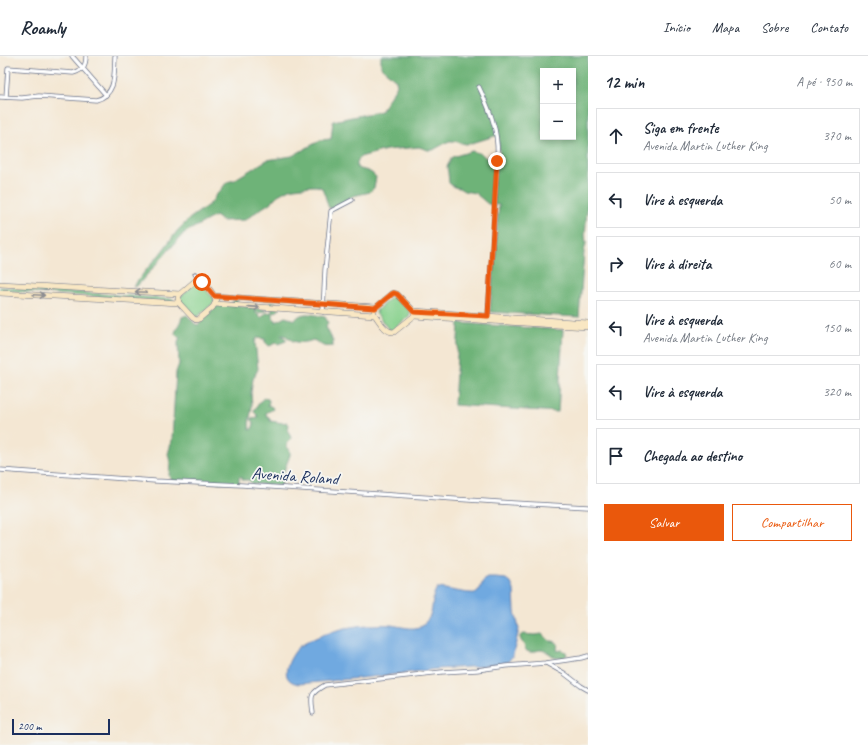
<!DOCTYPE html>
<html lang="pt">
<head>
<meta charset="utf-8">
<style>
	body { margin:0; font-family:Caveat,sans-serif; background:#f6f6f7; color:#1f2937 }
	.controls { position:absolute; right:12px; top:12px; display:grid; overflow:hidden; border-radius:0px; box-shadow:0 2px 6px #0003 }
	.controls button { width:36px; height:36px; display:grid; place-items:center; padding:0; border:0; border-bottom:1px solid #e0e1e3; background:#fff; color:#1f2937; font:20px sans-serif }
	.scale { position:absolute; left:12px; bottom:10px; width:98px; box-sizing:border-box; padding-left:4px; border:2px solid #1b2f5e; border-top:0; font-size:11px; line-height:14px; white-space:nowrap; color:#1b2f5e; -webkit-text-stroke:3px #f6f6f2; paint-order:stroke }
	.stop { position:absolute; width:12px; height:12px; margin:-9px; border:3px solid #ea580c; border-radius:50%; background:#fff }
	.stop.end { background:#ea580c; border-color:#fff; box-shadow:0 1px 4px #0008 }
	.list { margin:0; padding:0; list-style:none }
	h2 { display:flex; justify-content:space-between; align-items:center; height:52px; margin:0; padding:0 16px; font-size:17px }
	h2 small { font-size:13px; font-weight:400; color:#747a83 }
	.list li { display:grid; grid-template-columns:26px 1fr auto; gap:12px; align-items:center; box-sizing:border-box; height:56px; margin:0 8px 8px; padding:0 8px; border:1px solid #e0e1e3; border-radius:0px }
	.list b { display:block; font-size:15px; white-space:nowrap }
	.list p { margin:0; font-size:13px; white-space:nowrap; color:#747a83 }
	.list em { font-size:13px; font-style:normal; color:#747a83 }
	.actions { display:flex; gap:8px; padding:12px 16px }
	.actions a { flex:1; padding:9px 0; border:1px solid #ea580c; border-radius:0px; text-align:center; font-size:14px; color:#ea580c }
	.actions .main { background:#ea580c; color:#fff }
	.icon { flex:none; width:22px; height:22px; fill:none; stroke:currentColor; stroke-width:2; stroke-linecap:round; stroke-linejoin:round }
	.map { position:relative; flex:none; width:588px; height:689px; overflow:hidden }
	header { display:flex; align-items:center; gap:24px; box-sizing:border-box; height:56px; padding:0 20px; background:#fff; border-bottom:1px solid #e0e1e3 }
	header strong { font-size:19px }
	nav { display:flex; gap:22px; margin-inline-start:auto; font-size:14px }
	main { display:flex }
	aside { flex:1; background:#fff }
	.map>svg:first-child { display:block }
</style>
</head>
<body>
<header>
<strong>Roamly</strong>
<nav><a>Início</a><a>Mapa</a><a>Sobre</a><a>Contato</a></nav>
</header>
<main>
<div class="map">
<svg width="588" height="689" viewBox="0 0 588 689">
	<rect width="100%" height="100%" fill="#f6f6f2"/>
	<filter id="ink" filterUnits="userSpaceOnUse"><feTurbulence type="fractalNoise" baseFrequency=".025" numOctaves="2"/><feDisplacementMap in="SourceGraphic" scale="8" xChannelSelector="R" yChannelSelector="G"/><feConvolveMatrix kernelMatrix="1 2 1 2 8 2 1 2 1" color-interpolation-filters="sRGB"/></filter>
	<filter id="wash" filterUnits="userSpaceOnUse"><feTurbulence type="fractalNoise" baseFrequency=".012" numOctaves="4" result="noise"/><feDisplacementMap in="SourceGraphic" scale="16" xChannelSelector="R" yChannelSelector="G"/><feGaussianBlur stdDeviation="0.9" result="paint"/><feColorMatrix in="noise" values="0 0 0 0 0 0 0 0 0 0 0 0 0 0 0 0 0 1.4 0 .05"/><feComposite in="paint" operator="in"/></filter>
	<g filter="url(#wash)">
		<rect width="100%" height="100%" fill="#f4e7d3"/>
		<g fill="#88d18d" stroke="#528076">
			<polygon points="196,227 201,228 214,243 214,247 197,261 194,260 180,245 180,241"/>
			<polygon points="0,231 173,243 173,246 0,234"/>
			<polygon points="393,240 396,240 410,256 409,260 393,274 389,274 376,257 377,254"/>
		</g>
		<g fill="#6eb378" stroke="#44716b" fill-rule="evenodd">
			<path d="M381,0h207v140l-3,39 1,8 -2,9 -5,65 -89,-5 9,-107 -11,-1 -13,-11 -11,-2 -5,-3 -5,-1 -5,-4 -1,-11 -1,-5 5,-10 20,-6 10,3 4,4 4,3h5l5,-4 -2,-22 -26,8 -6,1 -12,-3h-5l-16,9h-5l-9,-3 -33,3 -26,7 -3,5v6c9,3 13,2 19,9l-2,11 -4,4 -17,4 -18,12h-6c-3,-6 -3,-13 -7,-20l-5,-2h-6l-17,2 -5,1 -11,6 -8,8 -11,7 -14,10 -23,1 -7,-5 -31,17 -47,53 -4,1 13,-17 14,-16 18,-24 11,-11 22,-16 5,-8 4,-4 7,-9 8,-2 2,-2 30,-18 25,-4 29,-16 10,-1 2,-18 48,-10 16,-26 -1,-5 -15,-13zM543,15h30v66h-30z"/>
			<path d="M234,244h4l-2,5 31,5 -8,3 -5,-2 7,7 5,-5 6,-1v-3l-3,-5 2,-2h5l1,4 2,1v3l-6,3v5l3,2v2l9,-5 10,3c7,-10 19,-5 30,-3l3,5 -2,5 7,14v5c-13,2 -10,-2 -20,-6 -7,3 -17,4 -23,-1 -4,-3 -4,-4 -9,-4 1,2 6,2 5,6l-8,3 -2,-2 -4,3 -3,1 -4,-4v-3l-8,-1 -2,4 3,27 -5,10 -2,13 1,14 -3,18 1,6 2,-1 2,-5 -3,-5 3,-1 3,1 1,-3 -4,-4v-2c4,-4 6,-10 10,-12l4,1 1,2 -1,4 4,2 1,2 -7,4v2l4,3v3l13,2 4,-1 2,3 -1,6 3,7 -4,6v3c3,2 3,4 3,8l-8,21v6l-2,4 -28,-2 -3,-4h-6l-2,-4 -2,2v5l-59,-2 -8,-1 -3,-4 1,-14 -2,-8 4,-14 4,-68 3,-8 -1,-22 2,-5h-2l-3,-3c0,-4 6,-12 7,-17l5,-2 8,9 3,1 18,-19 16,-2z"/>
			<polygon points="459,267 563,274 558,356 454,349"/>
			<path d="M522,578l13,1 7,-1 8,7h3l5,3 -1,5 1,2 4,-1 4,2 1,3 -3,3h-8c-5,-3 -8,-7 -15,-8 -7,0 -7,5 -16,0 0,-7 -5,-8 -5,-14l2,-1z"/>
		</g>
		<path fill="#70a9e0" stroke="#466c9f" d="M488,522h7l11,1 5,4 3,7 1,21 4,18 -6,26 -5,7 -24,4 -48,3 -46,6 -91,9c-19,-3 -13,-19 -5,-31 2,-3 5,-6 8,-8 20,-12 44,-19 67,-20 7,0 15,-1 22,0 8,1 23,6 30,1 17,-12 7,-24 16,-38 13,1 28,6 40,5l3,-4 3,-8z"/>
	</g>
	<g filter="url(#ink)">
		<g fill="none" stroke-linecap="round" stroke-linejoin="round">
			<defs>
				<g id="minor">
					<polyline points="72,0 106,39"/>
					<path d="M479,31c5,11 11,23 14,35 5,15 5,32 4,48l-9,146"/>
					<path d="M0,41l22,1 17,-2 57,4c21,-5 18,-27 19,-44"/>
					<path d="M6,41l2,-29 65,5c10,-3 13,-7 13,-17"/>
					<polyline points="195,218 200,224"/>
					<polyline points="323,256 325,214 331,155 352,144"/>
					<polyline points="0,414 155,425 242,429 514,447 588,451"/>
					<polyline points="546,607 564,617 581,630 588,634"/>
					<path d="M313,657c-2,-17 -4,-19 12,-28l117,-13 35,-2 29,-4 40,-3 35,-5 7,-2"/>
				</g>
				<g id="secondary">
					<path d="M198,224c7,2 16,14 18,21l-3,6 -14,12 -3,1 -3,-2 -14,-15 -1,-5 2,-4 15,-13z"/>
					<polyline points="0,228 180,238"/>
					<polyline points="0,237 179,247"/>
					<path d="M394,237l3,1 17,17v5l-20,16c-9,1 -15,-12 -20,-18v-5l18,-15z"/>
					<polyline points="214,240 375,251"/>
					<polyline points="215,248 375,259"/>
					<polyline points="414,255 588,267"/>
					<polyline points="414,260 588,271"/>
				</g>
			</defs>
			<use href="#minor" stroke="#676f87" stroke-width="5"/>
			<use href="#secondary" stroke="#676f87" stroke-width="6"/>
			<use href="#minor" stroke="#fff" stroke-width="3.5"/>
			<use href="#secondary" stroke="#f9e7c3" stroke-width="5"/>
		</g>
		<defs><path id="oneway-shaft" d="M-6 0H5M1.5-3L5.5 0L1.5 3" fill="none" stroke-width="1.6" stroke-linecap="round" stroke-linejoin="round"/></defs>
		<g stroke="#8a8b90">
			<use href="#oneway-shaft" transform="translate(141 236) rotate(-177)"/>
			<use href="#oneway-shaft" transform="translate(39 239) rotate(3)"/>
			<use href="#oneway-shaft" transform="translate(254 251) rotate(4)"/>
		</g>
	</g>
	<g fill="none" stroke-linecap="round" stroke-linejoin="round" filter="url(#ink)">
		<polyline stroke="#ea580c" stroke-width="5" points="202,226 214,240 375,252 392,238 394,237 397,238 414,256 488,260 497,105"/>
	</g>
	<g text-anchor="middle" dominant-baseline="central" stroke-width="3.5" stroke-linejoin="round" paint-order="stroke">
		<g font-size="17" fill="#1b2f5e" stroke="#f6f6f2">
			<text transform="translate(295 420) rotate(4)">Avenida Roland</text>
		</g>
	</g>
</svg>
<div class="controls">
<button>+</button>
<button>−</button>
</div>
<div class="scale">200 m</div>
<div class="stop" style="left:202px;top:226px"></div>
<div class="stop end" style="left:497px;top:105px"></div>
</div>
<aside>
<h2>12 min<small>A pé · 950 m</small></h2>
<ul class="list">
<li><svg class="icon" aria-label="ahead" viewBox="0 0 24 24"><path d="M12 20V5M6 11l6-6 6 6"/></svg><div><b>Siga em frente</b><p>Avenida Martin Luther King</p></div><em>370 m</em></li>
<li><svg class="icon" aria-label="left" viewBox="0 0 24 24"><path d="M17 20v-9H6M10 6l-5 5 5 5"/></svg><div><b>Vire à esquerda</b></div><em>50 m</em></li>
<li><svg class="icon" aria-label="right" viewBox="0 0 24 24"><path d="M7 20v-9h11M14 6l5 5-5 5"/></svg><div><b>Vire à direita</b></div><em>60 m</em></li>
<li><svg class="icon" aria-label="left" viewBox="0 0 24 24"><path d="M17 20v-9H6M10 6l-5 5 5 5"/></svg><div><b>Vire à esquerda</b><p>Avenida Martin Luther King</p></div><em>150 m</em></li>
<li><svg class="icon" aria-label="left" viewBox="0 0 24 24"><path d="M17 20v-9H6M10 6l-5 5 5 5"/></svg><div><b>Vire à esquerda</b></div><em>320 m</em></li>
<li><svg class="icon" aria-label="arrive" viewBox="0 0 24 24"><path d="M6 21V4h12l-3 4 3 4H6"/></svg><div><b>Chegada ao destino</b></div></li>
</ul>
<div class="actions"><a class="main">Salvar</a><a>Compartilhar</a></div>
</aside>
</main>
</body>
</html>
